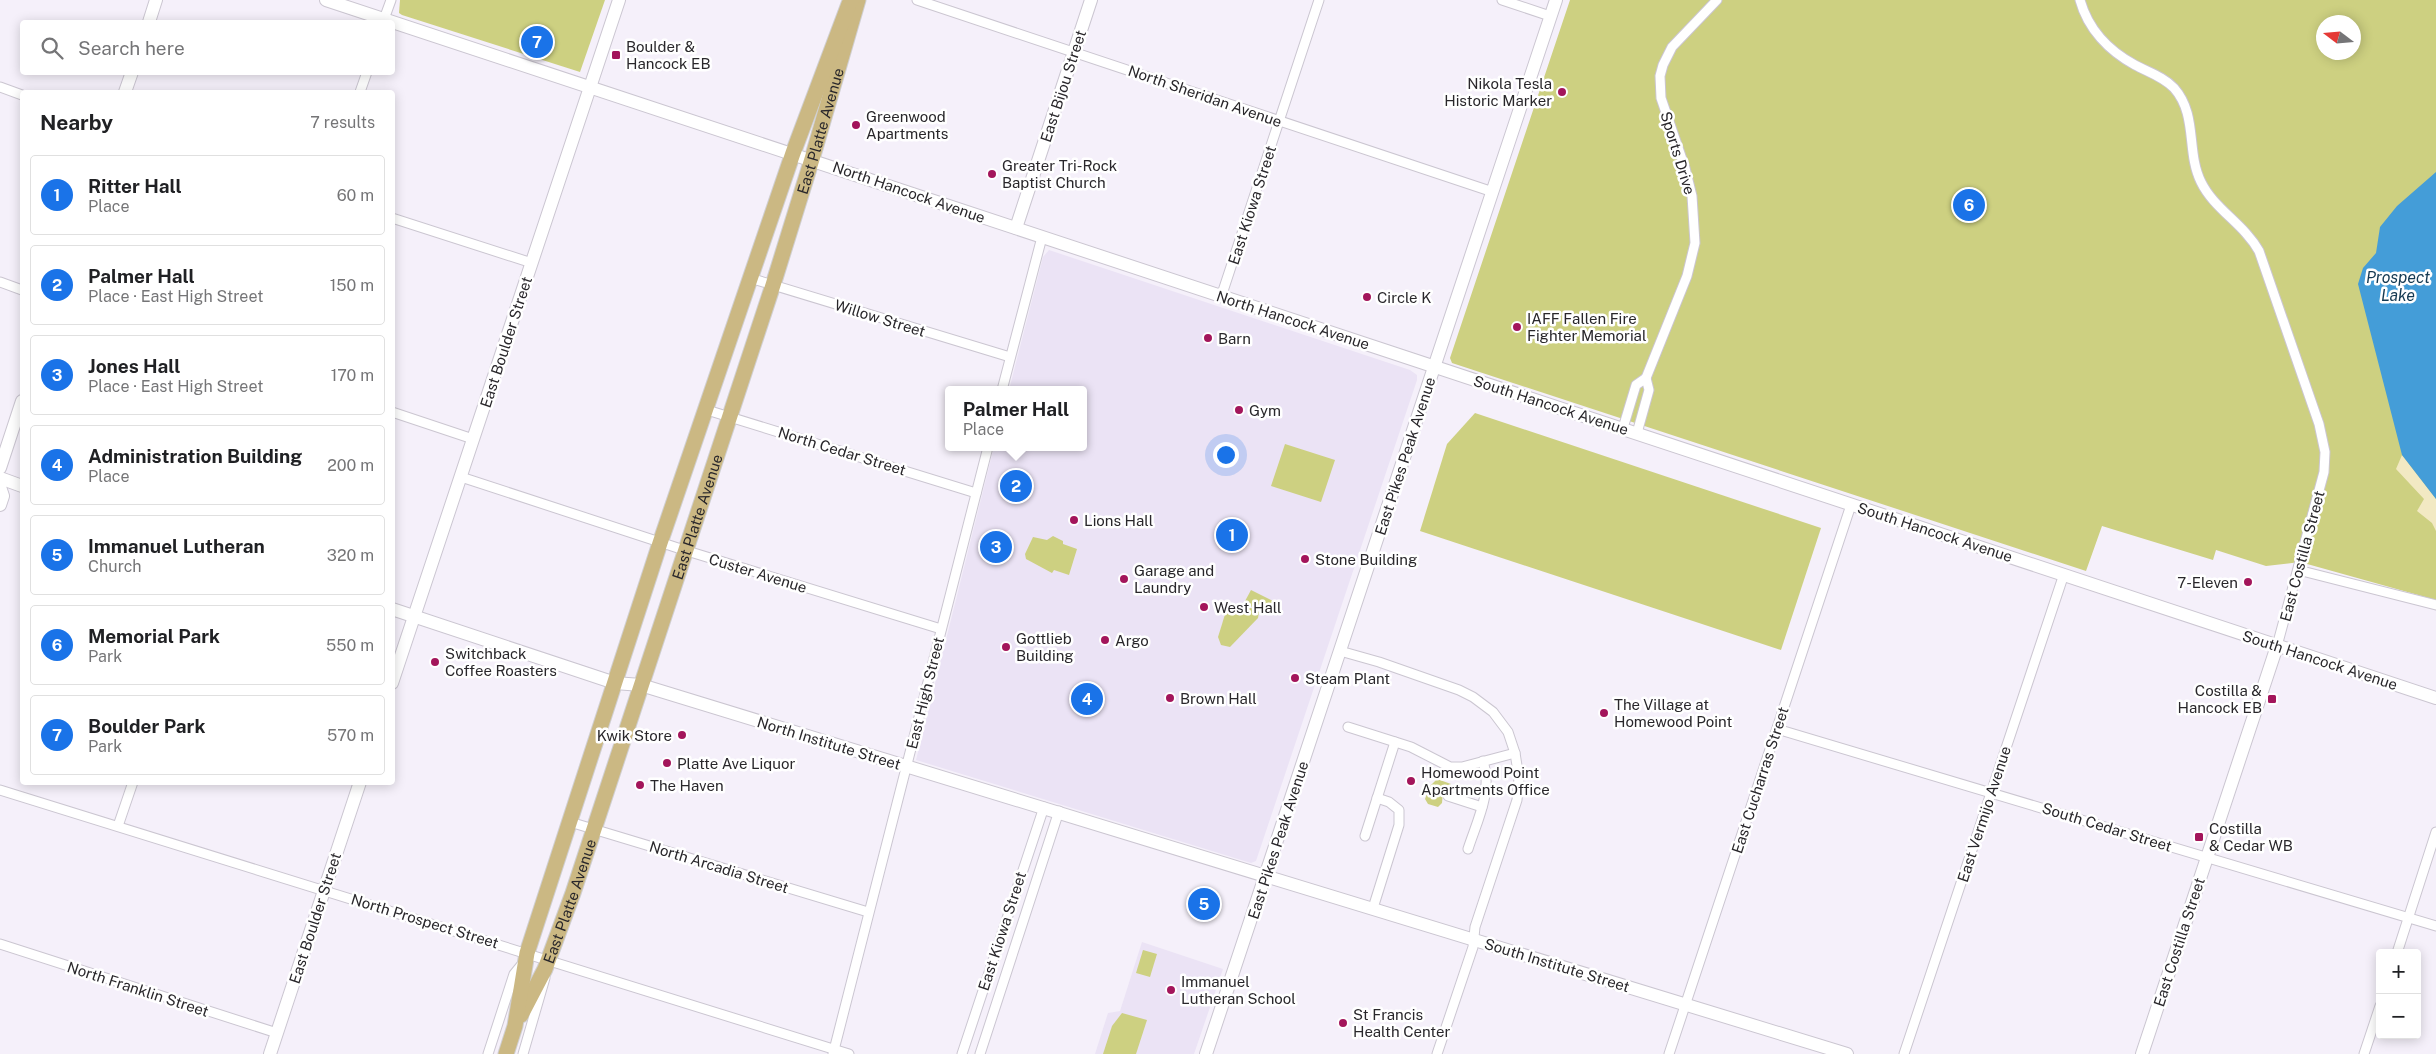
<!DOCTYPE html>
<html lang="en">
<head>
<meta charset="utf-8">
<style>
	body { margin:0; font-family:"Public Sans",sans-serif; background:#f6f6f6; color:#202124 }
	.controls { position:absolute; right:15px; bottom:15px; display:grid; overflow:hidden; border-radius:5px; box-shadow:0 2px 12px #0003 }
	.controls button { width:45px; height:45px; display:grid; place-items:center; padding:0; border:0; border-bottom:1px solid #e0e0e0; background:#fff; color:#202124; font:25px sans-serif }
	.compass { position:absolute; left:2316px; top:15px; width:45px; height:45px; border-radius:50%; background:#fff; box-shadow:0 2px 12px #0003; rotate:286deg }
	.you { position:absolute; left:1225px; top:454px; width:18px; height:18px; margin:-12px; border:4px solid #fff; border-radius:50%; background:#1a73e8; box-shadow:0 0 0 8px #1a73e833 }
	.badge { display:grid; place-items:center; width:32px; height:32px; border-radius:50%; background:#1a73e8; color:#fff; font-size:16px; font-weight:700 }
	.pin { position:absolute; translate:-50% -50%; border:2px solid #fff; box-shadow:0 1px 5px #0006 }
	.popup { position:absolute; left:945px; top:386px; width:142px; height:65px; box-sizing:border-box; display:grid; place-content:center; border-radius:5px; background:#fff; filter:drop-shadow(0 1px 4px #0005); font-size:16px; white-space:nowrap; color:#757577 }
	.popup b { font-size:19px; color:#202124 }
	.popup::after { content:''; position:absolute; left:50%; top:100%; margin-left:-10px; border:10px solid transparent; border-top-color:#fff }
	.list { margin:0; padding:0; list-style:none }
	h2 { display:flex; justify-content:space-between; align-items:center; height:65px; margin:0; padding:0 20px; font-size:21px }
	h2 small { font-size:16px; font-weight:400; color:#757577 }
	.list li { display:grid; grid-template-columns:32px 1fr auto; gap:15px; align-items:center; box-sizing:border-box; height:80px; margin:0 10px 10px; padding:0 10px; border:1px solid #e0e0e0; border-radius:5px }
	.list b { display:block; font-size:19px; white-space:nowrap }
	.list p { margin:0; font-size:16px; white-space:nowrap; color:#757577 }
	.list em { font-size:16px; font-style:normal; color:#757577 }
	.icon { flex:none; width:28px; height:28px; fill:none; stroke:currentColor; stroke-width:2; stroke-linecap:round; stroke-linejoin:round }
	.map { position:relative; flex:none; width:2436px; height:1054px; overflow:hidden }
	.search { position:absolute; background:#fff; box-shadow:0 2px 12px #0003; left:20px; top:20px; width:375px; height:55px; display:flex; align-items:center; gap:12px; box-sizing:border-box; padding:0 18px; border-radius:5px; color:#757577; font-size:19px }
	.panel { position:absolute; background:#fff; box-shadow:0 2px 12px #0003; left:20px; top:90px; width:375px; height:695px; border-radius:5px }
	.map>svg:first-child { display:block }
</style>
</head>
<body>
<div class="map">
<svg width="2436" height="1054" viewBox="0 0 2436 1054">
	<rect width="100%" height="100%" fill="#f5f0fa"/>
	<g fill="#ebe3f5">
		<polygon points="1049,250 1410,370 1417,375 1417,380 1256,861 1251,863 916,760 994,447 1084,447 1084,390 1009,390 1043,257"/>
		<polygon points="1142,942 1223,969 1194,1054 1095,1054 1108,1013 1120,1011"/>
	</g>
	<g fill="#cdd081" fill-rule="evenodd">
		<polygon points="400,0 605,0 580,72 402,15 399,13"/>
		<path d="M1570,0h866v600l-136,-38 -34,4 -50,-16 -3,10 -111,-34 -16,45 -634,-208 -2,-5zM2324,22h30v30h-30z"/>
		<polygon points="1475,413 1821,528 1781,650 1420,531 1447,444"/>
		<polygon points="1285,444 1335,460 1321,502 1271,486"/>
		<polygon points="1053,536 1063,541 1063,544 1077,549 1069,575 1054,570 1052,573 1026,559 1025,554 1033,537 1047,540"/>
		<polygon points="1251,590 1273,601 1267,614 1244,603"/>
		<polygon points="1245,605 1259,612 1258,618 1230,647 1221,645 1218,637 1227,608"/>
		<polygon points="1437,779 1451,784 1443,792 1442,803 1438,807 1428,804 1425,799 1430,786"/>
		<polygon points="1143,950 1157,954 1150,977 1136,973"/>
		<polygon points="1122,1013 1147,1020 1136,1054 1103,1054 1112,1026"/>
	</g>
	<polygon fill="#f2e9c3" points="2402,455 2436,499 2436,531 2432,523 2417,511 2424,499 2396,469"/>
	<polygon fill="#449dd8" points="2436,172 2436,499 2402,455 2358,284 2363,268 2376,253 2380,227 2397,206"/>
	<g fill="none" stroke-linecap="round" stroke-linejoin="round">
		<defs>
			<g id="street">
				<polyline points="917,0 1493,192"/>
				<polyline points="1502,0 1550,16"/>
				<path d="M2080,0c8,29 29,51 55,65 13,7 29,12 39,23 24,27 12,64 27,94 13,27 43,42 58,69l60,173 6,28 -1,20 -47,174"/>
				<polyline points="383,22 391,0"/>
				<polyline points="0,87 22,95"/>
				<polyline points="360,92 367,72"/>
				<polyline points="392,218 532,263"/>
				<polyline points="750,278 1010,357"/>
				<polyline points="0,282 22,290"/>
				<polyline points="1221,297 1319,0"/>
				<polyline points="1646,378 1687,276 1695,243 1692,196 1685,168 1661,98 1660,76 1663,65 1672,47 1717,0"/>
				<polyline points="1002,390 1042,237"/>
				<polyline points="707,410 976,493"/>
				<polyline points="392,412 473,439"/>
				<polyline points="1623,428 1636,385 1646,378 1649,390 1637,433"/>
				<polyline points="461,477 684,550 941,629"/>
				<polyline points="2298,570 2436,605"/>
				<polyline points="1340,651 1379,662 1459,690 1473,697 1493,712 1508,732 1515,753 1519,778 1517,800 1475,927 1473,947 1437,1054"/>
				<polyline points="1348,727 1411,747 1450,767 1462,767 1515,753"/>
				<polyline points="1777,729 2436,926"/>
				<polyline points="0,790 849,1054"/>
				<polyline points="1448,796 1482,807"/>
				<polyline points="570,822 868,912"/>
				<polyline points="118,826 133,782"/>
				<polyline points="1365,836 1395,742"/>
				<path d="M1468,849c9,-28 25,-58 15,-88"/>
				<polyline points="1373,908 1399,825 1399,810 1389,802 1377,798"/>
				<polyline points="0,944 277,1033"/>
				<polyline points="2397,953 2436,832"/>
				<polyline points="488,1054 514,974 523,963"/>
				<polyline points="523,1054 545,978"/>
				<polyline points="833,1054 988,447"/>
				<polyline points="962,1054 1044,807"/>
				<polyline points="980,1054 1059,811"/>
				<polyline points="1669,1054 1851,505"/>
				<polyline points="1904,1054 2064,574"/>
				<polyline points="2364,1054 2380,1006"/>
			</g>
			<g id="secondary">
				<polyline points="326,0 2436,698"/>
				<polyline points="149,22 156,0"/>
				<polyline points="125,92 132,72"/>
				<polyline points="1016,228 1091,0"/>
				<polyline points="0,468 22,401"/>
				<polyline points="0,478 22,486"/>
				<polyline points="0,487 3,496 0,505"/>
				<polyline points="392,609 615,683 641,685 654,689 1847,1054"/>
				<polyline points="392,683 619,0"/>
				<polyline points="270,1054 360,782"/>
				<polyline points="1206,1054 1556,0"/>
				<polyline points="2142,1054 2277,646"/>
			</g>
			<g id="primary">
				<path id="s1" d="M521,1015l24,-46 28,-76 200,-608 39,-126 46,-159"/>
				<polyline points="506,1054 515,1026 527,953 660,543 793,153 849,4 852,0"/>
			</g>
		</defs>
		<use href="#street" stroke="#cbc6d1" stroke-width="11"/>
		<use href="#secondary" stroke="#cbc6d1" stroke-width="14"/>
		<use href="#primary" stroke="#d0cfd0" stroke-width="17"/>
		<use href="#street" stroke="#fff" stroke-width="9"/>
		<use href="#secondary" stroke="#fff" stroke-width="12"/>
		<use href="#primary" stroke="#cbb883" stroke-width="15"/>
	</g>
	<g fill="#a3155b" stroke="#fff" stroke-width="2">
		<rect x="611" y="50" width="10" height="10" rx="2.5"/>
		<circle cx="1562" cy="92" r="5"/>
		<circle cx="856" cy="125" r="5"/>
		<circle cx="992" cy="174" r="5"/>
		<circle cx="1367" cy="297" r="5"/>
		<circle cx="1517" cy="327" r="5"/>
		<circle cx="1208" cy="338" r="5"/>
		<circle cx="1239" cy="410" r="5"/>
		<circle cx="1074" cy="520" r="5"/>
		<circle cx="1305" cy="559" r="5"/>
		<circle cx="1124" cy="579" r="5"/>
		<circle cx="2248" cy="582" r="5"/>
		<circle cx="1204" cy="607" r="5"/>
		<circle cx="1105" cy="640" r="5"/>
		<circle cx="1006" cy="647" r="5"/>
		<circle cx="435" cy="662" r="5"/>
		<circle cx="1295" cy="678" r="5"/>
		<circle cx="1170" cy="698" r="5"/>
		<rect x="2267" y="694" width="10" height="10" rx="2.5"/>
		<circle cx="1604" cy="713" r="5"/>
		<circle cx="682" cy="735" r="5"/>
		<circle cx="667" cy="763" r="5"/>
		<circle cx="1411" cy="781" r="5"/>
		<circle cx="640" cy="785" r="5"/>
		<rect x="2194" y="832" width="10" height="10" rx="2.5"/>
		<circle cx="1171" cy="990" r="5"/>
		<circle cx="1343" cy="1023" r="5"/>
	</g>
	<g text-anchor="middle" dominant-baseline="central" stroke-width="5" stroke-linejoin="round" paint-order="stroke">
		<g font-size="15" fill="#29272b" stroke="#fff" text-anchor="start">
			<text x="626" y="46">Boulder &amp;<tspan x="626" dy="17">Hancock EB</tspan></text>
			<text x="1552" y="83" text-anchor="end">Nikola Tesla<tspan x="1552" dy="17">Historic Marker</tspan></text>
			<text x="866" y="116">Greenwood<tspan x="866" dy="17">Apartments</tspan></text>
			<text x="1002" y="165">Greater Tri-Rock<tspan x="1002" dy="17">Baptist Church</tspan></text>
			<text x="1377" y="297">Circle K</text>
			<text x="1527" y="318">IAFF Fallen Fire<tspan x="1527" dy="17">Fighter Memorial</tspan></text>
			<text x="1218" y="338">Barn</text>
			<text x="1249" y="410">Gym</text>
			<text x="1084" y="520">Lions Hall</text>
			<text x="1315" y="559">Stone Building</text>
			<text x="1134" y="570">Garage and<tspan x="1134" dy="17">Laundry</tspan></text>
			<text x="2238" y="582" text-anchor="end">7-Eleven</text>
			<text x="1214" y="607">West Hall</text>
			<text x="1016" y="638">Gottlieb<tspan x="1016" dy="17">Building</tspan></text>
			<text x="1115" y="640">Argo</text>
			<text x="445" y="653">Switchback<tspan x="445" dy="17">Coffee Roasters</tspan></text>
			<text x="1305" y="678">Steam Plant</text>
			<text x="2262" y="690" text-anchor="end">Costilla &amp;<tspan x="2262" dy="17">Hancock EB</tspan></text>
			<text x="1180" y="698">Brown Hall</text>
			<text x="1614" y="704">The Village at<tspan x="1614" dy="17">Homewood Point</tspan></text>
			<text x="672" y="735" text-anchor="end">Kwik Store</text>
			<text x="677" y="763">Platte Ave Liquor</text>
			<text x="1421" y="772">Homewood Point<tspan x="1421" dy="17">Apartments Office</tspan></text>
			<text x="650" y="785">The Haven</text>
			<text x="2209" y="828">Costilla<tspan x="2209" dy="17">&amp; Cedar WB</tspan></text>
			<text x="1181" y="981">Immanuel<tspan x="1181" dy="17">Lutheran School</tspan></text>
			<text x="1353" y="1014">St Francis<tspan x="1353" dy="17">Health Center</tspan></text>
		</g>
		<g font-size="15" fill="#29272b" stroke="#fff">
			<text transform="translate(1063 86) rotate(-72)">East Bijou Street</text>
			<text transform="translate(1205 96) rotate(19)">North Sheridan Avenue</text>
			<text stroke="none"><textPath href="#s1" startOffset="934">East Platte Avenue</textPath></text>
			<text transform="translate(1678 153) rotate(73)">Sports Drive</text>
			<text transform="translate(909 192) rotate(19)">North Hancock Avenue</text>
			<text transform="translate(1252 205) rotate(-72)">East Kiowa Street</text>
			<text transform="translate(880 318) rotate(17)">Willow Street</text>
			<text transform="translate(1293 320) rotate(18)">North Hancock Avenue</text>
			<text transform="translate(506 342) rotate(-72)">East Boulder Street</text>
			<text transform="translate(1551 405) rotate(18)">South Hancock Avenue</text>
			<text transform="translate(842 451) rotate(17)">North Cedar Street</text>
			<text transform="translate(1405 456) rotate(-72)">East Pikes Peak Avenue</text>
			<text stroke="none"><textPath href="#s1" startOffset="529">East Platte Avenue</textPath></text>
			<text transform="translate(1935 532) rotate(18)">South Hancock Avenue</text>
			<text transform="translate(2302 556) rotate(-75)">East Costilla Street</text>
			<text transform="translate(758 573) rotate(17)">Custer Avenue</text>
			<text transform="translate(2320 660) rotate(18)">South Hancock Avenue</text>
			<text transform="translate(925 693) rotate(-76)">East High Street</text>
			<text transform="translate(829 743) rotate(17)">North Institute Street</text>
			<text transform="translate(1760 780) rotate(-72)">East Cucharras Street</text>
			<text transform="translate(1984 814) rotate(-72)">East Vermijo Avenue</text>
			<text transform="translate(2107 827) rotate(17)">South Cedar Street</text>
			<text transform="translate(1278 840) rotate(-72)">East Pikes Peak Avenue</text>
			<text transform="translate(719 867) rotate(17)">North Arcadia Street</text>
			<text stroke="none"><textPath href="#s1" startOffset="124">East Platte Avenue</textPath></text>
			<text transform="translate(315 918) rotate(-72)">East Boulder Street</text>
			<text transform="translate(425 921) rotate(17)">North Prospect Street</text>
			<text transform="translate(1002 931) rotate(-72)">East Kiowa Street</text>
			<text transform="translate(2179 942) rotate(-72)">East Costilla Street</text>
			<text transform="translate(1557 965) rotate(17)">South Institute Street</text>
			<text transform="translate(138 989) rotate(18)">North Franklin Street</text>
		</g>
		<g font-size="16" font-style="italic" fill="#143952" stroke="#fff">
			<text x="2398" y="277">Prospect<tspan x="2398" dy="18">Lake</tspan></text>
		</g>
	</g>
</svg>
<div class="controls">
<button>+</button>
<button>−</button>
</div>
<svg class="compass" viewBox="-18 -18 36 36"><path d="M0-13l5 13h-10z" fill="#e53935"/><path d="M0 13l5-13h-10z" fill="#757577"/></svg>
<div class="you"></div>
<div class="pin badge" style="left:1232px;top:535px">1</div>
<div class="pin badge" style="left:1016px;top:486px">2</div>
<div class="popup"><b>Palmer Hall</b>Place</div>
<div class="pin badge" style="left:996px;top:547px">3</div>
<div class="pin badge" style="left:1087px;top:699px">4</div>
<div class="pin badge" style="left:1204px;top:904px">5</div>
<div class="pin badge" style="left:1969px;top:205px">6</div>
<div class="pin badge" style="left:537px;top:42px">7</div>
<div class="search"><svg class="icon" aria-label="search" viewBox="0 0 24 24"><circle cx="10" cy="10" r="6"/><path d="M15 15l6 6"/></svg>Search here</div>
<section class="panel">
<h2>Nearby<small>7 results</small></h2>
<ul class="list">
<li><span class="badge">1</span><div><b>Ritter Hall</b><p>Place</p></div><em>60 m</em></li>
<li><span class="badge">2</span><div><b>Palmer Hall</b><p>Place · East High Street</p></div><em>150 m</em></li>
<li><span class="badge">3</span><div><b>Jones Hall</b><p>Place · East High Street</p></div><em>170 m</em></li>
<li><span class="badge">4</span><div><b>Administration Building</b><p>Place</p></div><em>200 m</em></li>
<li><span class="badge">5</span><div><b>Immanuel Lutheran</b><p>Church</p></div><em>320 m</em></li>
<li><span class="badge">6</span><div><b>Memorial Park</b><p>Park</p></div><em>550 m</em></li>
<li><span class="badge">7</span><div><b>Boulder Park</b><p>Park</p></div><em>570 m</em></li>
</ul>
</section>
</div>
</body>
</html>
